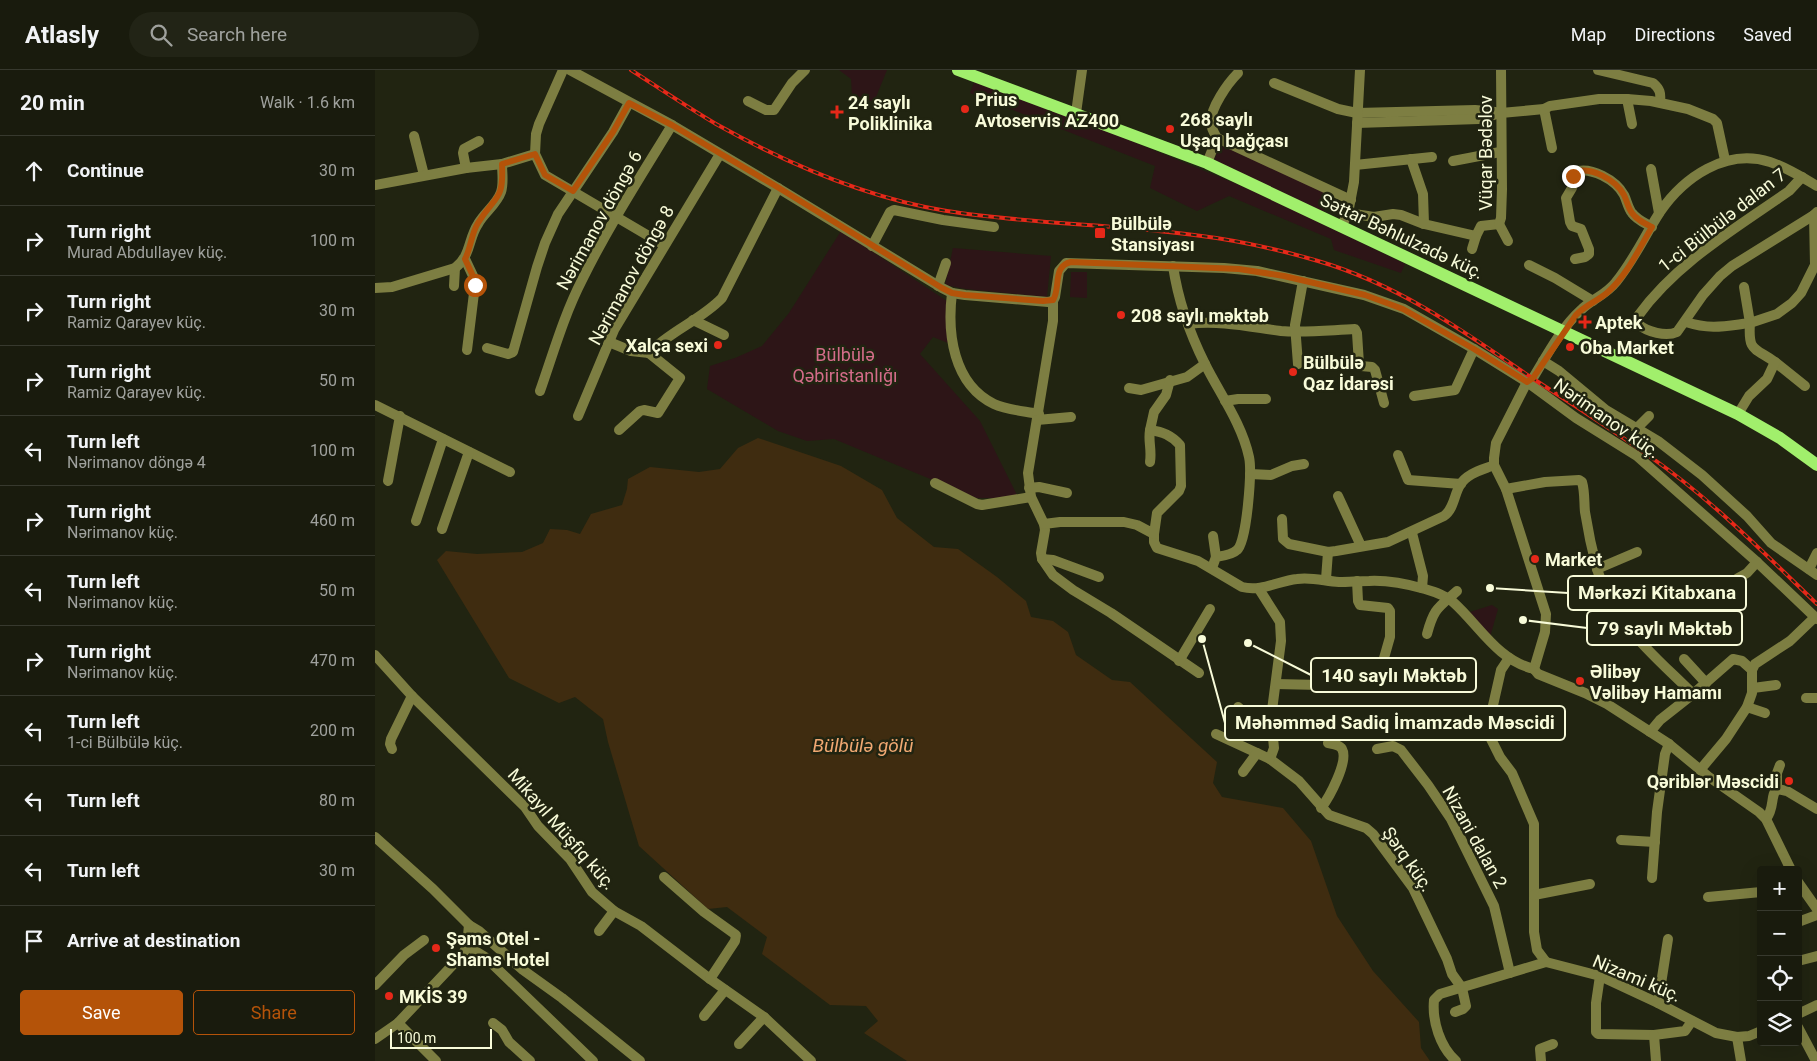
<!DOCTYPE html>
<html lang="en">
<head>
<meta charset="utf-8">
<style>
	body { margin:0; font-family:Roboto,sans-serif; background:#222416; color:#f1f3f6 }
	.controls { position:absolute; right:15px; bottom:15px; display:grid; overflow:hidden; border-radius:5px; box-shadow:0 5px 20px #0002 }
	.controls button { width:45px; height:45px; display:grid; place-items:center; padding:0; border:0; border-bottom:1px solid #37392e; background:#191b0d; color:#f1f3f6; font:25px sans-serif }
	.scale { position:absolute; left:15px; bottom:12px; width:102px; box-sizing:border-box; padding-left:5px; border:2px solid #f8fbd9; border-top:0; font-size:14px; line-height:18px; white-space:nowrap; color:#f8fbd9; -webkit-text-stroke:4px #212411; paint-order:stroke }
	.stop { position:absolute; width:15px; height:15px; margin:-11px; border:4px solid #b45309; border-radius:50%; background:#fff }
	.stop.end { background:#b45309; border-color:#fff; box-shadow:0 1px 5px #0008 }
	.list { margin:0; padding:0; list-style:none }
	h2 { display:flex; justify-content:space-between; align-items:center; height:65px; margin:0; padding:0 20px; font-size:21px }
	h2 small { font-size:16px; font-weight:400; color:#9fa19d }
	.list li { display:grid; grid-template-columns:32px 1fr auto; gap:15px; align-items:center; box-sizing:border-box; height:70px; padding:0 20px; border-top:1px solid #37392e }
	.list b { display:block; font-size:19px; white-space:nowrap }
	.list p { margin:0; font-size:16px; white-space:nowrap; color:#9fa19d }
	.list em { font-size:16px; font-style:normal; color:#9fa19d }
	.actions { display:flex; gap:10px; padding:15px 20px }
	.actions a { flex:1; padding:11px 0; border:1px solid #b45309; border-radius:5px; text-align:center; font-size:18px; color:#b45309 }
	.actions .main { background:#b45309; color:#fff }
	.icon { flex:none; width:28px; height:28px; fill:none; stroke:currentColor; stroke-width:2; stroke-linecap:round; stroke-linejoin:round }
	.map { position:relative; flex:none; width:1442px; height:991px; overflow:hidden }
	header { display:flex; align-items:center; gap:30px; box-sizing:border-box; height:70px; padding:0 25px; background:#191b0d; border-bottom:1px solid #37392e }
	header strong { font-size:24px }
	nav { display:flex; gap:28px; margin-inline-start:auto; font-size:18px }
	.search { width:350px; height:45px; background:#222416; display:flex; align-items:center; gap:12px; box-sizing:border-box; padding:0 18px; border-radius:28px; color:#9fa19d; font-size:19px }
	main { display:flex }
	aside { flex:1; background:#191b0d }
	.map>svg:first-child { display:block }
</style>
</head>
<body>
<header>
<strong>Atlasly</strong>
<div class="search"><svg class="icon" aria-label="search" viewBox="0 0 24 24"><circle cx="10" cy="10" r="6"/><path d="M15 15l6 6"/></svg>Search here</div>
<nav><a>Map</a><a>Directions</a><a>Saved</a></nav>
</header>
<main>
<aside>
<h2>20 min<small>Walk · 1.6 km</small></h2>
<ul class="list">
<li><svg class="icon" aria-label="ahead" viewBox="0 0 24 24"><path d="M12 20V5M6 11l6-6 6 6"/></svg><div><b>Continue</b></div><em>30 m</em></li>
<li><svg class="icon" aria-label="right" viewBox="0 0 24 24"><path d="M7 20v-9h11M14 6l5 5-5 5"/></svg><div><b>Turn right</b><p>Murad Abdullayev küç.</p></div><em>100 m</em></li>
<li><svg class="icon" aria-label="right" viewBox="0 0 24 24"><path d="M7 20v-9h11M14 6l5 5-5 5"/></svg><div><b>Turn right</b><p>Ramiz Qarayev küç.</p></div><em>30 m</em></li>
<li><svg class="icon" aria-label="right" viewBox="0 0 24 24"><path d="M7 20v-9h11M14 6l5 5-5 5"/></svg><div><b>Turn right</b><p>Ramiz Qarayev küç.</p></div><em>50 m</em></li>
<li><svg class="icon" aria-label="left" viewBox="0 0 24 24"><path d="M17 20v-9H6M10 6l-5 5 5 5"/></svg><div><b>Turn left</b><p>Nərimanov döngə 4</p></div><em>100 m</em></li>
<li><svg class="icon" aria-label="right" viewBox="0 0 24 24"><path d="M7 20v-9h11M14 6l5 5-5 5"/></svg><div><b>Turn right</b><p>Nərimanov küç.</p></div><em>460 m</em></li>
<li><svg class="icon" aria-label="left" viewBox="0 0 24 24"><path d="M17 20v-9H6M10 6l-5 5 5 5"/></svg><div><b>Turn left</b><p>Nərimanov küç.</p></div><em>50 m</em></li>
<li><svg class="icon" aria-label="right" viewBox="0 0 24 24"><path d="M7 20v-9h11M14 6l5 5-5 5"/></svg><div><b>Turn right</b><p>Nərimanov küç.</p></div><em>470 m</em></li>
<li><svg class="icon" aria-label="left" viewBox="0 0 24 24"><path d="M17 20v-9H6M10 6l-5 5 5 5"/></svg><div><b>Turn left</b><p>1-ci Bülbülə küç.</p></div><em>200 m</em></li>
<li><svg class="icon" aria-label="left" viewBox="0 0 24 24"><path d="M17 20v-9H6M10 6l-5 5 5 5"/></svg><div><b>Turn left</b></div><em>80 m</em></li>
<li><svg class="icon" aria-label="left" viewBox="0 0 24 24"><path d="M17 20v-9H6M10 6l-5 5 5 5"/></svg><div><b>Turn left</b></div><em>30 m</em></li>
<li><svg class="icon" aria-label="arrive" viewBox="0 0 24 24"><path d="M6 21V4h12l-3 4 3 4H6"/></svg><div><b>Arrive at destination</b></div></li>
</ul>
<div class="actions"><a class="main">Save</a><a>Share</a></div>
</aside>
<div class="map">
<svg width="1442" height="991" viewBox="0 0 1442 991">
	<rect width="100%" height="100%" fill="#212411"/>
	<g fill="#2d1517">
		<polygon points="464,0 512,0 499,32 477,25 476,9"/>
		<polygon points="600,10 712,53 881,122 1030,194 1026,203 959,180 956,169 854,126 822,141 775,118 780,96 595,23"/>
		<polygon points="845,75 952,123 949,142 839,91"/>
		<polygon points="466,161 572,231 573,273 558,267 545,284 605,351 642,425 626,428 601,428 459,369 432,371 403,361 332,319 335,296 360,288 387,276 414,243"/>
		<polygon points="578,178 676,186 672,227 591,219 570,215"/>
		<polygon points="696,202 712,202 712,228 695,227"/>
		<polygon points="1117,535 1123,539 1115,567 1092,543"/>
	</g>
	<polygon fill="#3f2c10" points="383,368 466,396 507,420 522,448 559,477 583,479 622,507 651,531 656,547 678,551 693,562 701,585 737,610 755,612 842,692 838,713 847,727 908,738 936,771 962,846 998,901 1044,952 1046,978 1055,991 532,991 489,963 503,951 491,936 455,935 387,884 392,867 352,837 333,839 264,776 233,672 228,649 200,627 184,633 134,608 62,490 71,481 102,484 147,482 168,473 175,459 192,460 205,464 216,444 247,435 252,419 253,409 275,397 324,402 345,399 363,378"/>
	<g fill="none" stroke-linecap="round" stroke-linejoin="round">
		<g stroke="#7d7e42" stroke-width="10">
			<polyline points="195,0 297,55 403,118 567,218 577,223 590,225 673,232 678,231 680,227 684,201 691,193 849,198 882,201 989,225 1029,239 1099,279 1152,312 1201,348 1262,386 1382,492 1442,549"/>
			<path d="M1223,0l55,13c7,6 8,10 7,19"/>
			<path d="M863,3c-10,10 -28,35 -27,50 0,5 3,10 6,15l134,62"/>
			<polyline points="899,13 963,39 982,43 1100,40 1120,42"/>
			<polyline points="1252,29 1257,54"/>
			<polyline points="373,31 391,40 399,40 417,13 430,0"/>
			<polyline points="1169,39 1177,78"/>
			<polyline points="701,43 707,0"/>
			<polyline points="982,53 1104,49 1126,43 1169,39 1175,36 1224,29 1252,29 1276,31 1313,39 1338,49 1342,53 1350,90"/>
			<polyline points="39,66 49,105"/>
			<polyline points="160,84 161,64 164,54 188,0"/>
			<polyline points="1036,89 1048,124 1049,154"/>
			<polyline points="1078,91 1125,82"/>
			<polyline points="832,93 842,68"/>
			<polyline points="980,95 1057,87"/>
			<polyline points="91,98 88,83 89,79 104,71"/>
			<polyline points="1276,99 1284,143"/>
			<path d="M1427,107l-13,14c-53,37 -113,72 -151,125v8c9,8 28,13 39,8l26,-37 17,-19 12,-10 82,-51"/>
			<polyline points="0,115 91,98 127,94 160,84 170,105 289,175"/>
			<polyline points="973,143 999,147 1018,144 1026,145 1049,154 1101,166 1106,156 1124,154 1126,148 1127,119 1126,0"/>
			<polyline points="1124,154 1133,171"/>
			<polyline points="966,157 973,143 979,112 985,0"/>
			<polyline points="497,176 515,142 519,140 568,150 619,157"/>
			<polyline points="1097,179 1101,166"/>
			<polyline points="90,189 99,208 100,215 92,280"/>
			<path d="M1200,189l10,-2 4,-3v-5l-8,-20 -9,-3 -2,-4 -4,-24 6,-10 2,-16c17,-6 42,8 50,23 3,6 4,13 8,18 5,7 13,10 20,14"/>
			<polyline points="1154,195 1180,208 1218,231"/>
			<path d="M798,196c5,34 17,68 32,98 15,30 37,60 44,93 3,14 -2,85 -12,93 -5,5 -15,6 -21,7l-4,11"/>
			<polyline points="79,216 80,198"/>
			<polyline points="563,216 571,193"/>
			<path d="M0,218l17,-1 63,-19c16,-12 13,-29 23,-44 6,-11 19,-20 23,-32 3,-9 1,-19 1,-28"/>
			<path d="M577,223c-5,40 1,91 42,111 13,6 30,7 45,10"/>
			<polyline points="678,231 678,251 653,403 656,427 669,454 670,460 666,483 667,489 678,505 698,520 736,543 824,603"/>
			<polyline points="318,250 349,265"/>
			<path d="M1311,252c25,8 39,4 64,1l-6,-36"/>
			<path d="M813,254c32,-4 62,3 93,7 24,2 50,-1 74,-2l2,4 2,31 2,2 11,1 3,3 9,33"/>
			<path d="M234,272l22,9 18,2c21,-22 52,-33 73,-55l56,-110"/>
			<polyline points="112,278 133,284 138,282 162,197 170,173 183,144 238,62 254,33"/>
			<polyline points="1168,291 1184,301 1231,340 1283,371 1327,405 1372,446 1396,473 1442,505"/>
			<polyline points="1400,292 1430,316"/>
			<polyline points="923,294 920,255 928,211"/>
			<polyline points="754,318 766,320 812,307 830,294"/>
			<path d="M165,321c13,-37 24,-76 42,-111 26,-53 59,-104 90,-155"/>
			<polyline points="1039,326 1080,320 1099,279"/>
			<polyline points="850,331 863,329 891,329"/>
			<polyline points="0,335 135,402"/>
			<path d="M1363,344l11,-18 18,-17 8,-17c-21,-15 -27,-10 -25,-39l27,-9 15,-11 9,-10 14,-28 -1,-50 3,-3"/>
			<polyline points="203,346 239,260 345,84"/>
			<polyline points="662,350 696,347"/>
			<polyline points="1262,358 1274,346"/>
			<polyline points="244,360 265,341 269,340 283,343 305,308 274,283"/>
			<path d="M775,360c-2,12 2,19 0,32"/>
			<polyline points="1023,385 1033,410 1086,414"/>
			<polyline points="875,404 896,405 917,396 929,394"/>
			<polyline points="13,411 25,346"/>
			<polyline points="560,413 602,434 607,435 656,427"/>
			<polyline points="654,418 664,417 692,423"/>
			<path d="M1131,419l39,-7 34,-2 3,2c3,10 2,21 3,30 3,19 7,38 12,57 16,55 57,86 96,125"/>
			<polyline points="963,426 986,476"/>
			<path d="M907,449l1,20 6,5 39,8 8,-1 52,-9 56,-26c10,-7 10,-21 16,-31 7,-12 22,-15 34,-20"/>
			<polyline points="41,451 68,369"/>
			<path d="M669,454l16,-2h64l13,3 17,9v8l3,6 41,13 44,26c20,5 36,-6 55,-8 15,-2 27,2 42,3 10,0 20,-1 30,-1 19,-1 38,3 56,8 10,3 20,6 28,13 26,23 44,58 81,67"/>
			<polyline points="67,459 94,382"/>
			<polyline points="1037,463 1048,506 1047,518"/>
			<path d="M779,464l3,-21 22,-22 2,-5 -1,-41c-9,-10 -17,-13 -30,-15l4,-18 12,-17 4,-15"/>
			<polyline points="838,466 841,487"/>
			<polyline points="667,489 678,490 724,507"/>
			<polyline points="1222,499 1262,482"/>
			<polyline points="1434,499 1442,483"/>
			<polyline points="951,509 953,482"/>
			<polyline points="982,511 983,531 985,535 1013,538 1015,541 1015,567 1009,588"/>
			<polyline points="884,519 905,552 906,571 896,648 899,678 895,689 924,711 954,745 991,758 998,764 1038,818 1072,889 1077,904 1087,918 1091,936 1088,939 1080,942"/>
			<polyline points="1327,529 1352,520 1363,508 1372,503 1382,492"/>
			<path d="M1052,564c7,-26 11,-26 30,-43"/>
			<polyline points="0,585 37,626 150,737 163,756 195,789 217,822 239,841 266,856 335,909 389,947 436,991"/>
			<polyline points="1134,588 1126,600 1114,653 1115,667 1125,687 1137,703 1159,754 1159,862 1162,880 1171,892"/>
			<polyline points="1309,589 1331,613"/>
			<polyline points="804,591 835,539"/>
			<path d="M1159,599l11,-37 1,-18 -40,-125 -12,-24v-7l2,-15 31,-61 6,-4c14,-23 28,-50 48,-68 11,-11 25,-15 35,-28 18,-22 29,-47 44,-70 24,-35 66,-64 110,-50 16,5 32,15 47,24"/>
			<polyline points="1159,599 1163,604 1210,623 1232,634 1294,674 1334,707 1384,742 1391,749 1416,800"/>
			<polyline points="901,614 945,615"/>
			<polyline points="1378,618 1401,615"/>
			<polyline points="1431,628 1442,628"/>
			<polyline points="863,637 885,657 897,656"/>
			<polyline points="1372,637 1390,643"/>
			<polyline points="1275,662 1285,650 1318,624 1358,589 1367,591 1377,600"/>
			<polyline points="841,664 895,689"/>
			<polyline points="17,679 15,674 16,669 37,626"/>
			<polyline points="1002,679 1018,676 1026,680 1053,715 1076,749 1084,765 1119,836 1135,903"/>
			<polyline points="1325,700 1351,669 1372,637 1377,623 1377,600 1380,594 1415,571 1440,547"/>
			<polyline points="868,702 882,683"/>
			<polyline points="1402,719 1402,703 1405,695"/>
			<path d="M946,738c8,-10 28,-47 21,-59 -2,-4 -9,-5 -14,-6"/>
			<path d="M1391,749c9,-11 4,-24 11,-30l10,2 30,18"/>
			<polyline points="0,767 58,819 94,855 104,861 148,900 187,928 265,991"/>
			<polyline points="1246,770 1280,772"/>
			<polyline points="289,807 329,842 361,865 360,871 335,909"/>
			<polyline points="1277,808 1282,742 1290,684 1294,674"/>
			<polyline points="1423,812 1442,839"/>
			<polyline points="1159,825 1215,814"/>
			<polyline points="1333,827 1386,822"/>
			<polyline points="1423,852 1442,845"/>
			<polyline points="224,861 239,841"/>
			<polyline points="92,876 110,887 218,991"/>
			<polyline points="1423,891 1442,886"/>
			<polyline points="1225,906 1221,933 1221,962 1223,964 1279,965 1310,961 1317,951"/>
			<polyline points="0,915 29,885 49,870"/>
			<polyline points="1283,933 1293,869"/>
			<polyline points="1423,944 1442,935"/>
			<polyline points="329,946 350,920"/>
			<polyline points="23,953 61,991"/>
			<polyline points="118,953 127,960 134,972 155,991"/>
			<polyline points="1423,957 1441,991"/>
			<polyline points="1279,965 1281,991"/>
			<polyline points="1362,967 1366,991"/>
			<polyline points="0,969 23,953 88,884 92,876 94,855"/>
			<polyline points="364,974 389,947"/>
			<path d="M1081,991c-16,-14 -24,-40 -22,-61l6,-6 106,-32 54,14 58,27 58,30 21,4 12,-1 12,-5"/>
			<polyline points="1166,991 1165,979 1178,974"/>
		</g>
		<polyline stroke="#a1ef6c" stroke-width="12" points="583,0 832,93 1363,344 1405,368 1442,395"/>
		<defs>
			<path id="rail" d="M256,0c28,18 56,37 85,54 70,39 151,74 231,87 82,13 165,13 247,24 42,5 83,14 124,26 79,23 144,69 211,115 41,27 83,53 123,82 60,42 112,95 165,146"/>
		</defs>
		<use href="#rail" stroke="#e62819" stroke-width="4"/>
		<use href="#rail" stroke="#212411" stroke-width="2" stroke-dasharray="5.5" stroke-linecap="butt"/>
	</g>
	<g fill="none" stroke-linecap="round" stroke-linejoin="round">
		<path stroke="#b45309" stroke-width="6" d="M100,215l-1,-7 -9,-19c6,-11 6,-25 13,-36 17,-28 26,-21 24,-59l33,-10 10,21 28,16 40,-59 16,-29 43,22 107,63 163,100 10,5 13,2 78,6 10,-1c8,-12 -1,-34 18,-38l168,7 45,7 81,19 38,14 71,40 53,33 6,-4 43,-63c9,-10 22,-14 32,-23 19,-17 31,-43 44,-65 -8,-4 -15,-7 -20,-14 -4,-5 -5,-12 -8,-18 -8,-15 -33,-29 -50,-23l-1,4"/>
	</g>
	<g fill="#e62819" stroke="#212411" stroke-width="2">
		<circle cx="590" cy="39" r="5"/>
		<path d="M459.5 34.5h5v5h5v5h-5v5h-5v-5h-5v-5h5z"/>
		<circle cx="795" cy="59" r="5"/>
		<rect x="719" y="157" width="12" height="12" rx="2.5"/>
		<circle cx="746" cy="245" r="5"/>
		<path d="M1207.5 244.5h5v5h5v5h-5v5h-5v-5h-5v-5h5z"/>
		<circle cx="343" cy="275" r="5"/>
		<circle cx="1195" cy="277" r="5"/>
		<circle cx="918" cy="302" r="5"/>
		<circle cx="1160" cy="489" r="5"/>
		<circle cx="1205" cy="611" r="5"/>
		<circle cx="1414" cy="711" r="5"/>
		<circle cx="61" cy="878" r="5"/>
		<circle cx="14" cy="926" r="5"/>
	</g>
	<g text-anchor="middle" dominant-baseline="central" stroke-width="5" stroke-linejoin="round" paint-order="stroke">
		<g font-size="18" font-weight="bold" fill="#f8fbd9" stroke="#212411" text-anchor="start">
			<text x="600" y="29">Prius<tspan x="600" dy="21">Avtoservis AZ400</tspan></text>
			<text x="473" y="32">24 saylı<tspan x="473" dy="21">Poliklinika</tspan></text>
			<text x="805" y="49">268 saylı<tspan x="805" dy="21">Uşaq bağçası</tspan></text>
			<text x="736" y="153">Bülbülə<tspan x="736" dy="21">Stansiyası</tspan></text>
			<text x="756" y="245">208 saylı məktəb</text>
			<text x="1220" y="252">Aptek</text>
			<text x="333" y="275" text-anchor="end">Xalça sexi</text>
			<text x="1205" y="277">Oba Market</text>
			<text x="928" y="292">Bülbülə<tspan x="928" dy="21">Qaz İdarəsi</tspan></text>
			<text x="1170" y="489">Market</text>
			<text x="1215" y="601">Əlibəy<tspan x="1215" dy="21">Vəlibəy Hamamı</tspan></text>
			<text x="1404" y="711" text-anchor="end">Qəriblər Məscidi</text>
			<text x="71" y="868">Şəms Otel -<tspan x="71" dy="21">Shams Hotel</tspan></text>
			<text x="24" y="926">MKİS 39</text>
		</g>
		<g font-size="18" fill="#f8fbd9" stroke="#212411">
			<text transform="translate(1110 83) rotate(-90)">Vüqar Bədəlov</text>
			<text transform="translate(224 150) rotate(-61)">Nərimanov döngə 6</text>
			<text transform="translate(1347 150) rotate(-38)">1-ci Bülbülə dalan 7</text>
			<text transform="translate(1027 166) rotate(25)">Səttar Bəhlulzadə küç.</text>
			<text transform="translate(256 205) rotate(-61)">Nərimanov döngə 8</text>
			<text transform="translate(1232 348) rotate(35)">Nərimanov küç.</text>
			<text transform="translate(187 759) rotate(49)">Mikayıl Müşfiq küç.</text>
			<text transform="translate(1100 767) rotate(61)">Nizani dalan 2</text>
			<text transform="translate(1033 789) rotate(55)">Şərq küç.</text>
			<text transform="translate(1262 908) rotate(23)">Nizami küç.</text>
		</g>
		<g font-size="18" fill="#d36c89" stroke="#212411">
			<text x="470" y="284">Bülbülə<tspan x="470" dy="21">Qəbiristanlığı</tspan></text>
		</g>
		<g font-size="19" font-style="italic" fill="#f0a872" stroke="#212411">
			<text x="488" y="675">Bülbülə gölü</text>
		</g>
	</g>
	<path fill="none" stroke="#f8fbd9" stroke-width="2" d="M1115 518L1193 523M1148 550L1212 558M873 573L936 605M827 569L850 653"/>
	<g fill="#f8fbd9" stroke="#212411" stroke-width="2">
		<circle cx="1115" cy="518" r="5"/>
		<circle cx="1148" cy="550" r="5"/>
		<circle cx="873" cy="573" r="5"/>
		<circle cx="827" cy="569" r="5"/>
	</g>
	<g fill="#212411" stroke="#f8fbd9" stroke-width="2">
		<rect x="1193" y="506" width="178" height="34" rx="5"/>
		<rect x="1212" y="541" width="155" height="34" rx="5"/>
		<rect x="936" y="588" width="165" height="34" rx="5"/>
		<rect x="850" y="636" width="340" height="34" rx="5"/>
	</g>
	<g font-size="19" text-anchor="middle" font-weight="bold" fill="#f8fbd9">
		<text x="1282" y="529">Mərkəzi Kitabxana</text>
		<text x="1290" y="565">79 saylı Məktəb</text>
		<text x="1019" y="612">140 saylı Məktəb</text>
		<text x="1020" y="659">Məhəmməd Sadiq İmamzadə Məscidi</text>
	</g>
</svg>
<div class="controls">
<button>+</button>
<button>−</button>
<button><svg class="icon" aria-label="locate" viewBox="0 0 24 24"><circle cx="12" cy="12" r="6"/><path d="M12 2v4M12 18v4M2 12h4M18 12h4"/></svg></button>
<button><svg class="icon" aria-label="layers" viewBox="0 0 24 24"><path d="M12 4l9 5-9 5-9-5zM3 14l9 5 9-5"/></svg></button>
</div>
<div class="scale">100 m</div>
<div class="stop" style="left:100px;top:215px"></div>
<div class="stop end" style="left:1198px;top:106px"></div>
</div>
</main>
</body>
</html>
